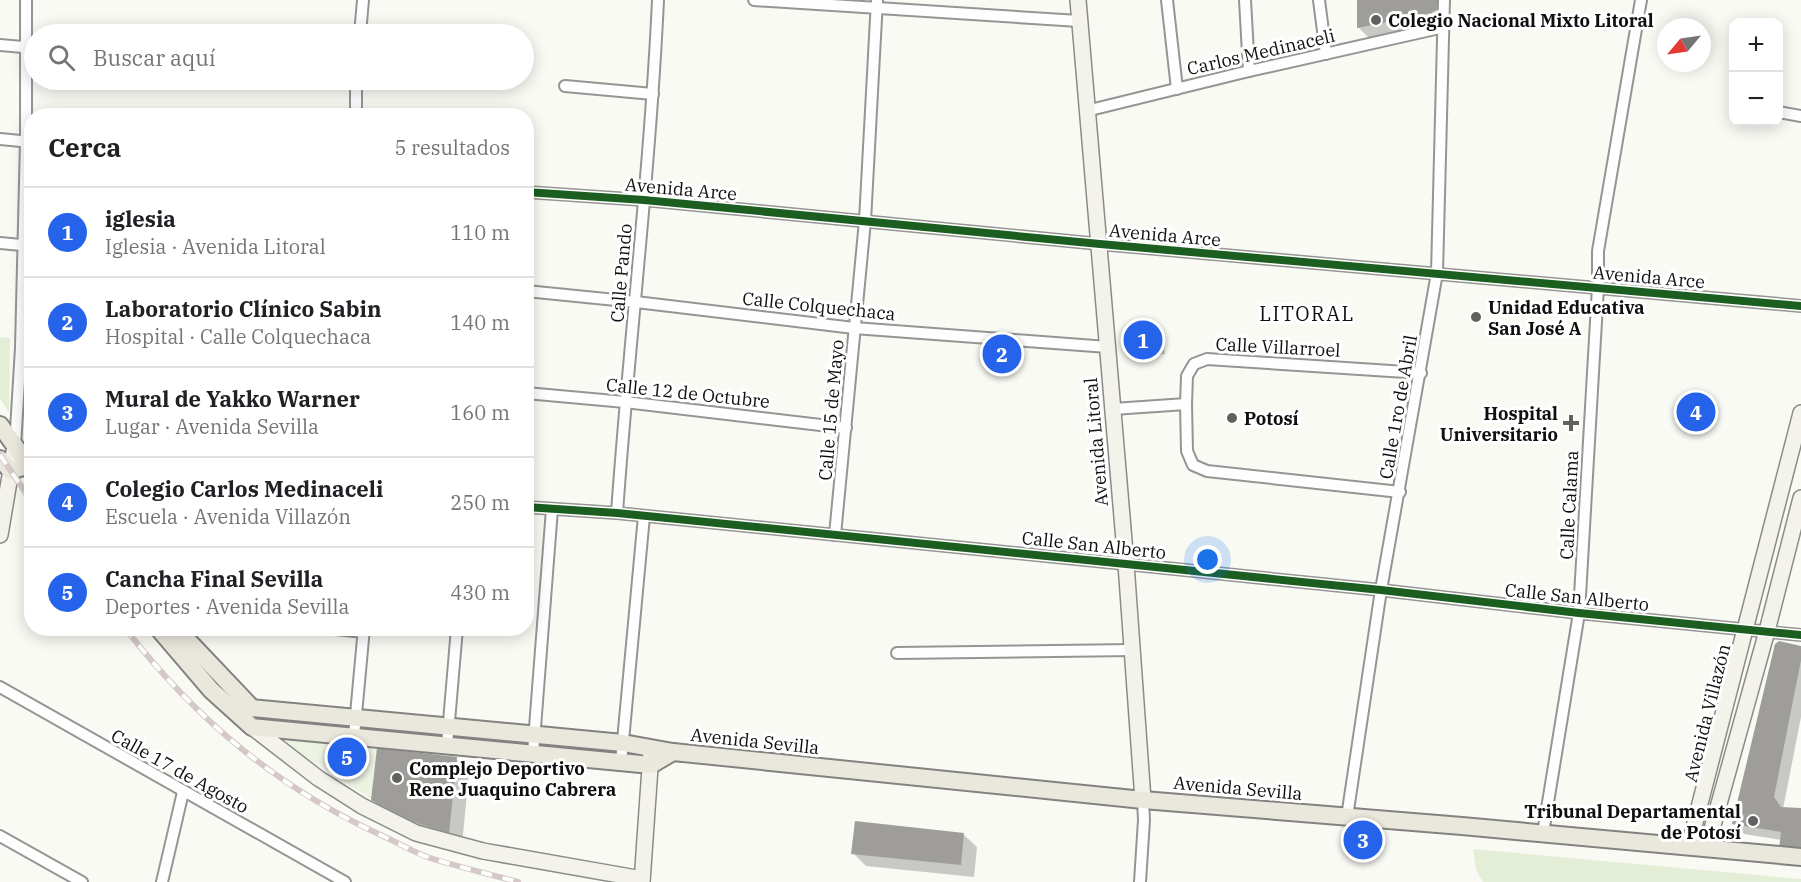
<!DOCTYPE html>
<html lang="es">
<head>
<meta charset="utf-8">
<style>
	body { margin:0; font-family:"IBM Plex Serif",serif; background:#f2f2f2; color:#202124 }
	.controls { position:absolute; right:18px; top:18px; display:grid; overflow:hidden; border-radius:12px; box-shadow:0 3px 15px #0003 }
	.controls button { width:54px; height:54px; display:grid; place-items:center; padding:0; border:0; border-bottom:2px solid #e0e0e0; background:#fff; color:#202124; font:30px sans-serif }
	.compass { position:absolute; left:1657px; top:18px; width:54px; height:54px; border-radius:50%; background:#fff; box-shadow:0 3px 15px #0003; rotate:241deg }
	.you { position:absolute; left:1208px; top:560px; width:21px; height:21px; margin:-15px; border:4px solid #fff; border-radius:50%; background:#1a73e8; box-shadow:0 0 0 9px #1a73e833 }
	.badge { display:grid; place-items:center; width:39px; height:39px; border-radius:50%; background:#2563eb; color:#fff; font-size:20px; font-weight:700 }
	.pin { position:absolute; translate:-50% -50%; border:3px solid #fff; box-shadow:0 2px 6px #0006 }
	.list { margin:0; padding:0; list-style:none }
	h2 { display:flex; justify-content:space-between; align-items:center; height:78px; margin:0; padding:0 24px; font-size:26px }
	h2 small { font-size:20px; font-weight:400; color:#757577 }
	.list li { display:grid; grid-template-columns:39px 1fr auto; gap:18px; align-items:center; box-sizing:border-box; height:90px; padding:0 24px; border-top:2px solid #e0e0e0 }
	.list b { display:block; font-size:22px; white-space:nowrap }
	.list p { margin:0; font-size:20px; white-space:nowrap; color:#757577 }
	.list em { font-size:20px; font-style:normal; color:#757577 }
	.icon { flex:none; width:33px; height:33px; fill:none; stroke:currentColor; stroke-width:2; stroke-linecap:round; stroke-linejoin:round }
	.map { position:relative; flex:none; width:1801px; height:882px; overflow:hidden }
	.search { position:absolute; background:#fff; box-shadow:0 3px 15px #0003; left:24px; top:24px; width:510px; height:66px; display:flex; align-items:center; gap:15px; box-sizing:border-box; padding:0 21px; border-radius:33px; color:#757577; font-size:22px }
	.panel { position:absolute; background:#fff; box-shadow:0 3px 15px #0003; left:24px; top:108px; width:510px; height:528px; border-radius:24px }
	.map>svg:first-child { display:block }
</style>
</head>
<body>
<div class="map">
<svg width="1801" height="882" viewBox="0 0 1801 882">
	<rect width="100%" height="100%" fill="#fafaf5"/>
	<g fill="#e4eed7">
		<polygon points="0,337 10,338 9,412 0,399"/>
		<polygon points="1473,849 1801,879 1801,882 1483,882 1476,870"/>
	</g>
	<polygon fill="#edf3e1" points="278,739 457,757 449,833 401,818"/>
	<g fill="#0003">
		<polygon points="1359,0 1449,0 1450,23 1445,25 1372,41 1359,28"/>
		<polygon points="1156,333 1163,339 1165,354 1137,357 1131,350"/>
		<polygon points="1801,647 1801,717 1783,809 1801,810 1782,840 1744,834 1734,824"/>
		<polygon points="456,759 469,772 462,845 386,813 373,799"/>
		<polygon points="963,834 977,847 974,877 866,866 853,853"/>
	</g>
	<g fill="#9e9d9a">
		<polygon points="1357,0 1437,0 1437,9 1431,13 1357,28"/>
		<polygon points="1157,331 1160,348 1129,351 1127,332"/>
		<polygon points="1779,641 1801,646 1801,660 1774,797 1781,807 1801,808 1801,851 1779,849 1781,832 1732,824 1775,644"/>
		<polygon points="377,748 457,757 449,833 401,818 371,800"/>
		<polygon points="855,821 964,833 961,865 851,854"/>
	</g>
	<g fill="none" stroke-linecap="round" stroke-linejoin="round">
		<defs>
			<g id="street">
				<polyline points="754,0 1079,21"/>
				<polyline points="1167,0 1177,89"/>
				<polyline points="1245,0 1249,71"/>
				<polyline points="1319,0 1326,54"/>
				<polyline points="360,34 363,0"/>
				<polyline points="0,45 34,48"/>
				<polyline points="565,86 653,94"/>
				<polyline points="1086,111 1249,71 1444,27"/>
				<polyline points="1778,112 1801,116"/>
				<polyline points="356,116 356,80"/>
				<polyline points="0,139 31,142"/>
				<polyline points="526,192 644,200 1100,244 1801,306"/>
				<polyline points="0,243 32,246"/>
				<polyline points="526,291 636,302 854,328 1108,347"/>
				<polyline points="526,393 625,402 846,428"/>
				<polyline points="1113,409 1186,404"/>
				<polyline points="15,446 21,348 26,141 26,0"/>
				<polyline points="1400,492 1207,471 1193,465 1187,451 1186,404 1187,376 1194,364 1207,359 1421,373"/>
				<polyline points="526,507 617,513 1126,564 1381,590 1579,613 1801,635"/>
				<path d="M617,513c12,-171 33,-341 41,-513"/>
				<polyline points="835,535 865,221 877,0"/>
				<polyline points="326,628 364,632"/>
				<polyline points="897,653 1133,650"/>
				<polyline points="0,687 345,882"/>
				<polyline points="354,736 364,628"/>
				<polyline points="447,745 457,628"/>
				<polyline points="533,753 552,509"/>
				<polyline points="621,762 644,516"/>
				<polyline points="1347,817 1381,590 1437,273 1444,0"/>
				<polyline points="1543,833 1579,613 1598,287 1598,251 1641,0"/>
				<polyline points="0,836 82,882"/>
				<polyline points="162,882 183,792"/>
				<polyline points="1140,882 1144,820 1143,800"/>
			</g>
			<g id="secondary">
				<polyline points="1078,0 1126,564 1143,800"/>
				<polyline points="0,535 15,446"/>
				<polyline points="252,727 318,778 362,806 416,833 483,851 642,879"/>
				<polyline points="1689,846 1801,413"/>
				<polyline points="1707,847 1767,631 1801,498"/>
				<polyline points="642,882 651,753"/>
			</g>
			<g id="primary">
				<polyline points="0,425 32,470"/>
				<polyline points="0,459 11,471 29,465"/>
				<polyline points="158,628 211,690 252,727 651,765 673,752"/>
				<polyline points="176,628 252,708 623,743 673,752 1143,800 1462,826 1801,857"/>
			</g>
		</defs>
		<use href="#street" stroke="#959593" stroke-width="14"/>
		<use href="#secondary" stroke="#8b8b89" stroke-width="18"/>
		<use href="#primary" stroke="#828280" stroke-width="20"/>
		<use href="#street" stroke="#fefefe" stroke-width="10"/>
		<use href="#secondary" stroke="#f4f3eb" stroke-width="15"/>
		<use href="#primary" stroke="#eae7dc" stroke-width="16"/>
		<defs>
			<g id="rail">
				<polyline points="0,455 32,502"/>
				<path d="M125,628c71,92 154,161 260,209 15,7 30,16 45,21 29,9 59,16 88,24"/>
			</g>
		</defs>
		<use href="#rail" stroke="#d5c8c7" stroke-width="6"/>
		<use href="#rail" stroke="#fff" stroke-width="4" stroke-dasharray="11" stroke-linecap="butt"/>
		<defs>
			<g id="cycleway">
				<polyline points="526,192 644,200 1100,244 1801,306"/>
				<polyline points="526,507 617,513 1126,564 1381,590 1579,613 1801,635"/>
			</g>
		</defs>
		<use href="#cycleway" stroke="#fff" stroke-width="11"/>
		<use href="#cycleway" stroke="#1b5e20" stroke-width="8"/>
	</g>
	<g fill="#616160" stroke="#fff" stroke-width="2">
		<circle cx="1376" cy="20" r="6"/>
		<circle cx="1476" cy="317" r="6"/>
		<circle cx="1232" cy="418" r="6"/>
		<path d="M1568 414h6v6h6v6h-6v6h-6v-6h-6v-6h6z"/>
		<circle cx="397" cy="778" r="6"/>
		<circle cx="1753" cy="821" r="6"/>
	</g>
	<g text-anchor="middle" dominant-baseline="central" stroke-width="6" stroke-linejoin="round" paint-order="stroke">
		<g font-size="18" font-weight="bold" fill="#0f0f0f" stroke="#fff" text-anchor="start">
			<text x="1388" y="20">Colegio Nacional Mixto Litoral</text>
			<text x="1488" y="307">Unidad Educativa<tspan x="1488" dy="21">San José A</tspan></text>
			<text x="1558" y="413" text-anchor="end">Hospital<tspan x="1558" dy="21">Universitario</tspan></text>
			<text x="1244" y="418">Potosí</text>
			<text x="409" y="768">Complejo Deportivo<tspan x="409" dy="21">Rene Juaquino Cabrera</tspan></text>
			<text x="1741" y="811" text-anchor="end">Tribunal Departamental<tspan x="1741" dy="21">de Potosí</tspan></text>
		</g>
		<g font-size="18" fill="#0f0f0f" stroke="#fff">
			<text transform="translate(1261 52) rotate(-13)">Carlos Medinaceli</text>
			<text transform="translate(681 189) rotate(5)">Avenida Arce</text>
			<text transform="translate(1165 235) rotate(5)">Avenida Arce</text>
			<text transform="translate(621 273) rotate(-85)">Calle Pando</text>
			<text transform="translate(1649 277) rotate(5)">Avenida Arce</text>
			<text transform="translate(819 306) rotate(6)">Calle Colquechaca</text>
			<text transform="translate(1278 347) rotate(3)">Calle Villarroel</text>
			<text transform="translate(688 393) rotate(6)">Calle 12 de Octubre</text>
			<text transform="translate(1398 407) rotate(-80)">Calle 1ro de Abril</text>
			<text transform="translate(831 410) rotate(-85)">Calle 15 de Mayo</text>
			<text transform="translate(1096 442) rotate(-95)">Avenida Litoral</text>
			<text transform="translate(1569 505) rotate(-87)">Calle Calama</text>
			<text transform="translate(1094 545) rotate(6)">Calle San Alberto</text>
			<text transform="translate(1577 597) rotate(6)">Calle San Alberto</text>
			<text transform="translate(1707 713) rotate(-76)">Avenida Villazón</text>
			<text transform="translate(755 741) rotate(6)">Avenida Sevilla</text>
			<text transform="translate(180 771) rotate(29)">Calle 17 de Agosto</text>
			<text transform="translate(1238 788) rotate(5)">Avenida Sevilla</text>
		</g>
		<g font-size="20" letter-spacing="1.5" fill="#0f0f0f" stroke="#fff">
			<text x="1307" y="313">LITORAL</text>
		</g>
	</g>
</svg>
<div class="controls">
<button>+</button>
<button>−</button>
</div>
<svg class="compass" viewBox="-18 -18 36 36"><path d="M0-13l5 13h-10z" fill="#e53935"/><path d="M0 13l5-13h-10z" fill="#757577"/></svg>
<div class="you"></div>
<div class="pin badge" style="left:1143px;top:340px">1</div>
<div class="pin badge" style="left:1002px;top:354px">2</div>
<div class="pin badge" style="left:1363px;top:840px">3</div>
<div class="pin badge" style="left:1696px;top:412px">4</div>
<div class="pin badge" style="left:347px;top:757px">5</div>
<div class="search"><svg class="icon" aria-label="search" viewBox="0 0 24 24"><circle cx="10" cy="10" r="6"/><path d="M15 15l6 6"/></svg>Buscar aquí</div>
<section class="panel">
<h2>Cerca<small>5 resultados</small></h2>
<ul class="list">
<li><span class="badge">1</span><div><b>iglesia</b><p>Iglesia · Avenida Litoral</p></div><em>110 m</em></li>
<li><span class="badge">2</span><div><b>Laboratorio Clínico Sabin</b><p>Hospital · Calle Colquechaca</p></div><em>140 m</em></li>
<li><span class="badge">3</span><div><b>Mural de Yakko Warner</b><p>Lugar · Avenida Sevilla</p></div><em>160 m</em></li>
<li><span class="badge">4</span><div><b>Colegio Carlos Medinaceli</b><p>Escuela · Avenida Villazón</p></div><em>250 m</em></li>
<li><span class="badge">5</span><div><b>Cancha Final Sevilla</b><p>Deportes · Avenida Sevilla</p></div><em>430 m</em></li>
</ul>
</section>
</div>
</body>
</html>
